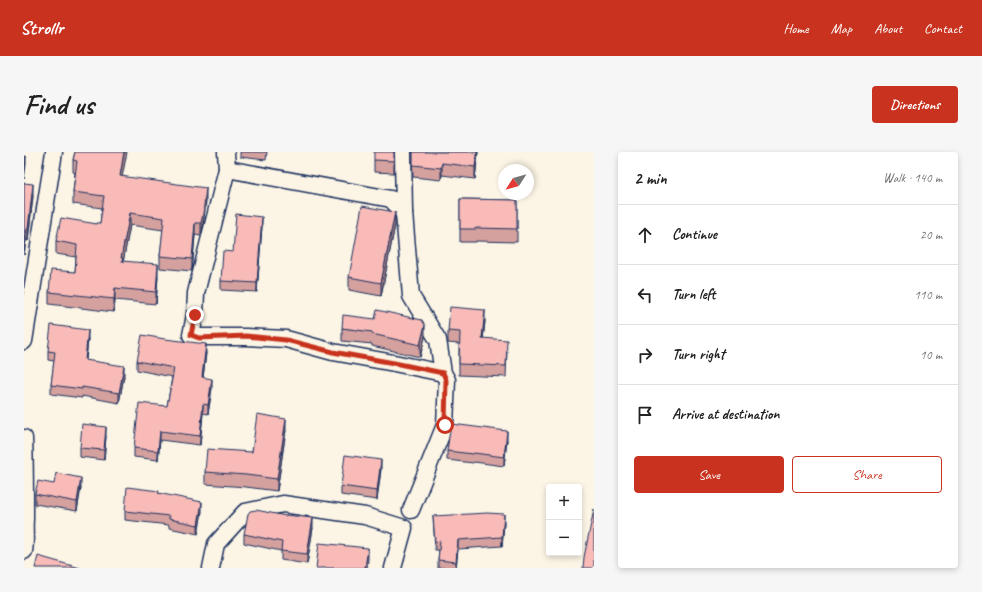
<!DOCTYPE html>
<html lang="en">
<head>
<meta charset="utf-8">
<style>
	body { margin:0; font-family:Caveat,sans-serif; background:#f6f6f6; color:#222 }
	.controls { position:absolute; right:12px; bottom:12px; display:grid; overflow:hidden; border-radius:4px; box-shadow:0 2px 6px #0003 }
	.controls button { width:36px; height:36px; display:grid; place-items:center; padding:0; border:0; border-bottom:1px solid #e0e0e0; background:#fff; color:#222; font:20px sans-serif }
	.compass { position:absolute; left:474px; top:12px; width:36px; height:36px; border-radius:50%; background:#fff; box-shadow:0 2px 6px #0003; rotate:234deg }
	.stop { position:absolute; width:12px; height:12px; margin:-9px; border:3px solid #c8321e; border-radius:50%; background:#fff }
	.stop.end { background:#c8321e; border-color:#fff; box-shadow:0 1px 4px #0008 }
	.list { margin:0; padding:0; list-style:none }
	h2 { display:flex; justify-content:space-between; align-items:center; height:52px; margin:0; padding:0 16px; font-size:17px }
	h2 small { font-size:13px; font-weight:400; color:#767676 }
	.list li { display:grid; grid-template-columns:26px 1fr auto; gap:12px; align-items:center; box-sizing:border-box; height:60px; padding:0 16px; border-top:1px solid #e0e0e0 }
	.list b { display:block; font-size:15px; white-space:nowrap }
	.list em { font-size:13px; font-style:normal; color:#767676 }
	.actions { display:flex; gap:8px; padding:12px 16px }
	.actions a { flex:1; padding:9px 0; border:1px solid #c8321e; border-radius:4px; text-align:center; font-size:14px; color:#c8321e }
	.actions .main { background:#c8321e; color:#fff }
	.icon { flex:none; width:22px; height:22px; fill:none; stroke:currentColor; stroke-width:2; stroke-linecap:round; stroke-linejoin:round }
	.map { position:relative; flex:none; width:570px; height:416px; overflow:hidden; border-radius:4px }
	header { display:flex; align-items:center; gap:24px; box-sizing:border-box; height:56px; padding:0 20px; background:#c8321e; color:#fff }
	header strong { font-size:19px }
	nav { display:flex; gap:22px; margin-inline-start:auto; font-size:14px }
	.intro { display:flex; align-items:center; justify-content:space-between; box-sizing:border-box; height:96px; padding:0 24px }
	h1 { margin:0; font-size:28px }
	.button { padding:10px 18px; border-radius:4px; background:#c8321e; color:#fff; font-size:14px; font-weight:700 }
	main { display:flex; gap:24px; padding:0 24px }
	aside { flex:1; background:#fff; border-radius:4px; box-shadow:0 2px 6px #0003 }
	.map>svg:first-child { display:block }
</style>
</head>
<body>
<header>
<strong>Strollr</strong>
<nav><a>Home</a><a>Map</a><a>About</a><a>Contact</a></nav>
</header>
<div class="intro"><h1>Find us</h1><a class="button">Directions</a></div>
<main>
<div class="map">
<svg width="570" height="416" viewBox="0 0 570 416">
	<rect width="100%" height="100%" fill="#fcf5e5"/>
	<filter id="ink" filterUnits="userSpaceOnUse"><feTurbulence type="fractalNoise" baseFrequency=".025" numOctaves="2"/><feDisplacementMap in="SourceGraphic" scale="8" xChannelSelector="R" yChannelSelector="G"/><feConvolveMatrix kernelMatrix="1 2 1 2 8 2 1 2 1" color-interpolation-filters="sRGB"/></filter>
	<g filter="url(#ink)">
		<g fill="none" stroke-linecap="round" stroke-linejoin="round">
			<defs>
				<g id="minor">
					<polyline points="202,0 203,17 172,141 171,163 167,183 175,185 222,185 262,187 309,200 370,211 419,221"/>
					<polyline points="203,17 367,47 380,61 379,0"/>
					<polyline points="380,61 387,144 414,188 419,221 423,228 421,273 387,358"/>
					<polyline points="0,189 30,0"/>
					<path d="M0,286c1,27 1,54 1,81 -1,11 1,21 -1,32"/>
					<polyline points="187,416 192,392 221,360 259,352 341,364 380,376 369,416"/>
				</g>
			</defs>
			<use href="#minor" stroke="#1b2f5e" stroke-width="19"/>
			<use href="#minor" stroke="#fcf5e5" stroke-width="16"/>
		</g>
		<g fill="#d5a19e" stroke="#1b2f5e">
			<polygon points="51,0 98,24 182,49 179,74 177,84 171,83 168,119 136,116 136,104 139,78 106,73 99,109 134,124 132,152 91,148 90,160 25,152 25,140 51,120 52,105 32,102 32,89 73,72 76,71 78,56 49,52 49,40 51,21 49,20 49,8"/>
			<polygon points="216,0 243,0 242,8 216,5"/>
			<polygon points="370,0 370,21 350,20 350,8"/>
			<polygon points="388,0 454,0 451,27 418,23 417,28 389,25"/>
			<polygon points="0,31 9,44 4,89 2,88 0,103"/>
			<polygon points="436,47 493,48 493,90 452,89 452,90 436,90"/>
			<polygon points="371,73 357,144 325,138 325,125"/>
			<polygon points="238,74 233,140 197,138 197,129"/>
			<polygon points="461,169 459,187 483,199 482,225 435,223 435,192 424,191 424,179"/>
			<polygon points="318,176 401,185 396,205 348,194 348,192 318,189"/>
			<polygon points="64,187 62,208 100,224 95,251 58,244 58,246 27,242 27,233 30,209 24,208 24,199"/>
			<polygon points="182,201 179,225 188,236 184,262 179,261 176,293 136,288 134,308 110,305 110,296 143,254 148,225 113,218 113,209"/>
			<polygon points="262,278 253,339 222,335 181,332 181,320 228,300"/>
			<polygon points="82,284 80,308 56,305 56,296"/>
			<polygon points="483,288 480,314 450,310 449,311 423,308 423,299"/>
			<polygon points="357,317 353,348 317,343 317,334"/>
			<polygon points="30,332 57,335 53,359 11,352 11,342"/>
			<polygon points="135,341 178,359 174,382 145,376 145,373 101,368 101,359"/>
			<polygon points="409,364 480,371 478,394 434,397 432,416 414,416 414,408 415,398 411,398"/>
			<polygon points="289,376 283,412 257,408 257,399 220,391 220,382"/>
		</g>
		<g fill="#ae8381" stroke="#1b2f5e">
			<polygon points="100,0 103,0 96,36 96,24"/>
			<polygon points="453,0 454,0 451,27 451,15"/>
			<polygon points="2,4 2,13 0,27 0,18"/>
			<polygon points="418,11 418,23 417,28 417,16"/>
			<polygon points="9,32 9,44 4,89 4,77"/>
			<polygon points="182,36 182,49 179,74 177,84 177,71"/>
			<polygon points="371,60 371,73 357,144 357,131"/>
			<polygon points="106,61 106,73 99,111 97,106"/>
			<polygon points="238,65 238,74 233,140 233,131"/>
			<polygon points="171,71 171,83 168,119 168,107"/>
			<polygon points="2,77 2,88 0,103 0,92"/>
			<polygon points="134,112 134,124 132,152 132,140"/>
			<polygon points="91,136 91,148 90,160 90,147"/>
			<polygon points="461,158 461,169 458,198 458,186"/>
			<polygon points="401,173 401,185 396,205 396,193"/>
			<polygon points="64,178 64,187 61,217 61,208"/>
			<polygon points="182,192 182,201 178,234 178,225"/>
			<polygon points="100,214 100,224 95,251 95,241"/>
			<polygon points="188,227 188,236 184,262 184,253"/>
			<polygon points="179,252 179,261 176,293 176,284"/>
			<polygon points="262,267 262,278 253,339 253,327"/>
			<polygon points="82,275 82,284 80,308 80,298"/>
			<polygon points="136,279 136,288 134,308 134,299"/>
			<polygon points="483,279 483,288 480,314 480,305"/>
			<polygon points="357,308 357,317 353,348 353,339"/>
			<polygon points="57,326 57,335 53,359 53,350"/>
			<polygon points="178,350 178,359 174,382 174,373"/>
			<polygon points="480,362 480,371 478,394 478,385"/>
			<polygon points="289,366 289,376 283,412 283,402"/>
			<polygon points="434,388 434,397 432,416 432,410"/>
			<polygon points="344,396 344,408 343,416 341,416"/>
		</g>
		<g fill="#f8bbb8" stroke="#1b2f5e">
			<polygon points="51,0 100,0 96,24 182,36 179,62 177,71 171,71 168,107 136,104 140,66 106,61 97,106 99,106 98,109 134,112 132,140 91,136 90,147 25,140 27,118 51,120 53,93 32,89 37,66 73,72 73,71 76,71 80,44 49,40 53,9 49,8"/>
			<polygon points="350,0 370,0 370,9 350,8"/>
			<polygon points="389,0 453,0 451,15 418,11 417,16 389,13"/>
			<polygon points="0,4 2,4 0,18"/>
			<polygon points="0,31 9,32 4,77 2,77 0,92"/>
			<polygon points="436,47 493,48 493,77 452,76 452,77 436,77"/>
			<polygon points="338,54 371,60 357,131 325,125"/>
			<polygon points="212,62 238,65 233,131 197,129 199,99 209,100"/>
			<polygon points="426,155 461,158 458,186 483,188 482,214 435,212 436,180 424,179"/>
			<polygon points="353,158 398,168 401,173 396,193 348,182 348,180 318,176 319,163 351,167"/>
			<polygon points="27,173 64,178 61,208 100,214 95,241 58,235 58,237 27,233 31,200 24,199"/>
			<polygon points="118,183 141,187 182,192 178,225 188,227 184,253 179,252 176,284 136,279 134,299 110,296 115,251 143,254 150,216 113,209"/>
			<polygon points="233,262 262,267 253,327 222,323 181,320 183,297 228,300"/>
			<polygon points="58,272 82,275 80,298 56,296"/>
			<polygon points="428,272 483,279 480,305 450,301 449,302 423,299 426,278"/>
			<polygon points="321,303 357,308 353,339 317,334"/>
			<polygon points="32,321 57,326 53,350 11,342 14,329 30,332"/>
			<polygon points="103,335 135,339 134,341 178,350 174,373 145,367 145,364 101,359"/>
			<polygon points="570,357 570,416 559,416 560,405"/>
			<polygon points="232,358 262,364 262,363 289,366 283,402 257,399 258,390 220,382 224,362 226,359"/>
			<polygon points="463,361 480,362 478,385 434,388 432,410 414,408 416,389 411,390 409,364"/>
			<polygon points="295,391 344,396 341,416 292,416"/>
			<polygon points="14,404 56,416 11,416"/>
		</g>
	</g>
	<g fill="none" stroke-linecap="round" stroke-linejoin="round" filter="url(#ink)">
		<polyline stroke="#c8321e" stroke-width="5" points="171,163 167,183 175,186 222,184 262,188 309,200 370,211 419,221 422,228 421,273"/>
	</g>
</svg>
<div class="controls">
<button>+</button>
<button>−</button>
</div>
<svg class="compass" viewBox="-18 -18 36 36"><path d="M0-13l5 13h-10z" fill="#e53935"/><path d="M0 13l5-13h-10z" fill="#767676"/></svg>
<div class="stop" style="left:421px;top:273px"></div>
<div class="stop end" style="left:171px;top:163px"></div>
</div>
<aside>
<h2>2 min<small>Walk · 140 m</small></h2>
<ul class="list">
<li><svg class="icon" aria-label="ahead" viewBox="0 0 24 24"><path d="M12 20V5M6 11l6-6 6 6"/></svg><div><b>Continue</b></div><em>20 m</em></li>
<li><svg class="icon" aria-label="left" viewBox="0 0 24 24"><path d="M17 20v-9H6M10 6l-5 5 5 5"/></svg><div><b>Turn left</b></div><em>110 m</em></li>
<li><svg class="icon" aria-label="right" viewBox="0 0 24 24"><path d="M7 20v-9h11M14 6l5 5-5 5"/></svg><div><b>Turn right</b></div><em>10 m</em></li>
<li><svg class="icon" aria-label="arrive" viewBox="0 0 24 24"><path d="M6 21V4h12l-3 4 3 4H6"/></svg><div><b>Arrive at destination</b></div></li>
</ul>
<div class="actions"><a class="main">Save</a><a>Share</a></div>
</aside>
</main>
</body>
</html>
